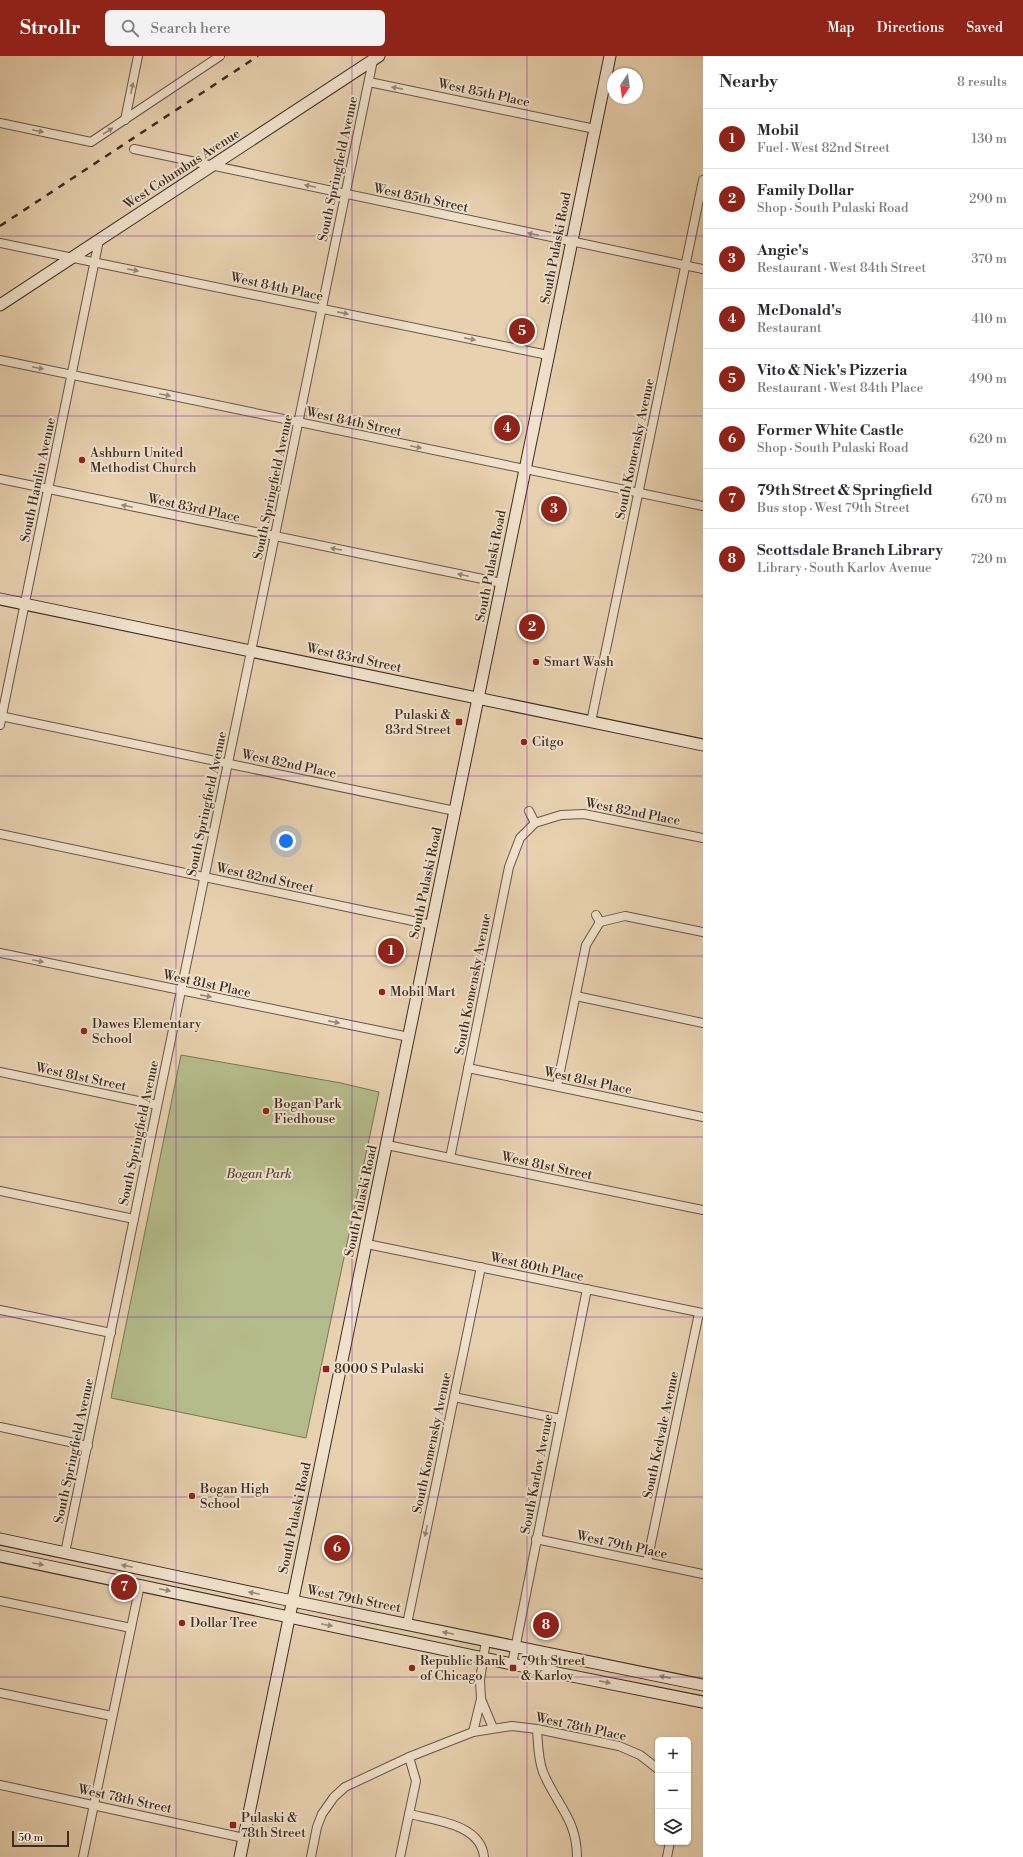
<!DOCTYPE html>
<html lang="en">
<head>
<meta charset="utf-8">
<style>
	body { margin:0; font-family:"Libre Bodoni",serif; background:#f2f2f3; color:#2b2b33 }
	.controls { position:absolute; right:12px; bottom:12px; display:grid; overflow:hidden; border-radius:6px; box-shadow:0 1px 3px #0004 }
	.controls button { width:36px; height:36px; display:grid; place-items:center; padding:0; border:0; border-bottom:1px solid #e1e1e2; background:#fff; color:#2b2b33; font:20px sans-serif }
	.compass { position:absolute; left:607px; top:12px; width:36px; height:36px; border-radius:50%; background:#fff; box-shadow:0 1px 3px #0004; rotate:193deg }
	.scale { position:absolute; left:12px; bottom:10px; width:57px; box-sizing:border-box; padding-left:4px; border:2px solid #3d2d27; border-top:0; font-size:11px; line-height:14px; white-space:nowrap; color:#3d2d27; -webkit-text-stroke:3px #f0e1cb; paint-order:stroke }
	.you { position:absolute; left:286px; top:785px; width:14px; height:14px; margin:-10px; border:3px solid #fff; border-radius:50%; background:#1a73e8; box-shadow:0 0 0 6px #1a73e833 }
	.badge { display:grid; place-items:center; width:26px; height:26px; border-radius:50%; background:#8f2418; color:#fff; font-size:13px; font-weight:700 }
	.pin { position:absolute; translate:-50% -50%; border:2px solid #fff; box-shadow:0 1px 4px #0006 }
	.list { margin:0; padding:0; list-style:none }
	h2 { display:flex; justify-content:space-between; align-items:center; height:52px; margin:0; padding:0 16px; font-size:17px }
	h2 small { font-size:13px; font-weight:400; color:#7c7c81 }
	.list li { display:grid; grid-template-columns:26px 1fr auto; gap:12px; align-items:center; box-sizing:border-box; height:60px; padding:0 16px; border-top:1px solid #e1e1e2 }
	.list b { display:block; font-size:15px; white-space:nowrap }
	.list p { margin:0; font-size:13px; white-space:nowrap; color:#7c7c81 }
	.list em { font-size:13px; font-style:normal; color:#7c7c81 }
	.icon { flex:none; width:22px; height:22px; fill:none; stroke:currentColor; stroke-width:2; stroke-linecap:round; stroke-linejoin:round }
	.map { position:relative; flex:none; width:703px; height:1801px; overflow:hidden }
	header { display:flex; align-items:center; gap:24px; box-sizing:border-box; height:56px; padding:0 20px; background:#8f2418; color:#fff }
	header strong { font-size:19px }
	nav { display:flex; gap:22px; margin-inline-start:auto; font-size:14px }
	.search { width:280px; height:36px; background:#f2f2f3; display:flex; align-items:center; gap:10px; box-sizing:border-box; padding:0 14px; border-radius:6px; color:#7c7c81; font-size:15px }
	main { display:flex }
	aside { flex:1; background:#fff }
	.map>svg:first-child { display:block }
</style>
</head>
<body>
<header>
<strong>Strollr</strong>
<div class="search"><svg class="icon" aria-label="search" viewBox="0 0 24 24"><circle cx="10" cy="10" r="6"/><path d="M15 15l6 6"/></svg>Search here</div>
<nav><a>Map</a><a>Directions</a><a>Saved</a></nav>
</header>
<main>
<div class="map">
<svg width="703" height="1801" viewBox="0 0 703 1801">
	<rect width="100%" height="100%" fill="#e8d1af"/>
	<filter id="stains"><feTurbulence type="fractalNoise" baseFrequency=".005" numOctaves="4"/><feColorMatrix values="0 0 0 0 .2 0 0 0 0 .09 0 0 0 0 .02 0 0 0 .5 -.17"/></filter>
	<radialGradient id="worn" r=".72"><stop offset=".6" stop-color="#630" stop-opacity="0"/><stop offset="1" stop-color="#630" stop-opacity=".3"/></radialGradient>
	<polygon fill="#b5bc8b" stroke="#797459" points="181,999 341,1027 379,1036 306,1382 111,1342"/>
	<g fill="none" stroke-linecap="round" stroke-linejoin="round">
		<defs>
			<g id="street">
				<polyline points="369,26 595,73"/>
				<polyline points="125,64 138,0"/>
				<polyline points="0,67 91,86 220,0"/>
				<polyline points="134,93 703,213"/>
				<polyline points="0,187 548,299"/>
				<polyline points="0,304 703,450"/>
				<polyline points="0,423 502,527"/>
				<polyline points="0,660 455,755"/>
				<polyline points="591,666 703,124"/>
				<polyline points="0,669 99,184"/>
				<polyline points="529,755 535,767"/>
				<polyline points="0,778 432,869"/>
				<polyline points="596,859 600,866"/>
				<polyline points="600,866 625,860 703,876"/>
				<polyline points="0,897 409,981"/>
				<polyline points="576,940 703,967"/>
				<polyline points="468,1012 703,1061"/>
				<polyline points="0,1016 157,1049"/>
				<polyline points="557,1030 586,889 600,866"/>
				<polyline points="387,1089 703,1154"/>
				<polyline points="450,1102 509,811 520,782 535,767 561,759 584,758 703,782"/>
				<polyline points="0,1135 134,1163"/>
				<polyline points="367,1188 703,1257"/>
				<polyline points="0,1254 111,1277"/>
				<polyline points="454,1341 560,1363"/>
				<polyline points="0,1371 88,1390"/>
				<polyline points="536,1483 703,1518"/>
				<polyline points="65,1497 373,4"/>
				<polyline points="647,1506 699,1257"/>
				<polyline points="0,1545 131,1572"/>
				<polyline points="407,1568 481,1211"/>
				<polyline points="486,1584 480,1624 481,1643 493,1672"/>
				<polyline points="512,1608 587,1233"/>
				<polyline points="0,1637 112,1660"/>
				<path d="M537,1673c1,14 1,30 6,43 13,32 34,47 34,85"/>
				<polyline points="473,1676 481,1643"/>
				<polyline points="0,1729 244,1782"/>
				<path d="M409,1758c25,6 72,10 75,43"/>
				<polyline points="83,1801 140,1529"/>
				<polyline points="311,1801 317,1771 322,1758 334,1741 345,1731 409,1701 473,1676 512,1670 537,1673 619,1690 640,1699 658,1713"/>
				<polyline points="400,1801 416,1725 409,1701"/>
				<polyline points="667,1801 670,1786"/>
			</g>
			<g id="secondary">
				<polyline points="0,249 379,0"/>
				<polyline points="0,543 703,689"/>
				<polyline points="0,1483 278,1542 703,1629"/>
				<polyline points="0,1500 512,1608 703,1646"/>
				<polyline points="240,1801 610,0"/>
			</g>
		</defs>
		<use href="#street" stroke="#685649" stroke-width="10"/>
		<use href="#secondary" stroke="#3d2d27" stroke-width="13"/>
		<use href="#street" stroke="#f0e1cb" stroke-width="8"/>
		<use href="#secondary" stroke="#f0e1cb" stroke-width="11"/>
		<polyline stroke="#3d2d27" stroke-width="2.5" stroke-dasharray="7 7" stroke-linecap="butt" points="0,170 258,0"/>
	</g>
	<defs><path id="oneway-solid" d="M-6-.8H1V-3.2L6.5 0L1 3.2V.8H-6Z"/></defs>
	<g fill="#968779">
		<use href="#oneway-solid" transform="translate(132 32) rotate(-78)"/>
		<use href="#oneway-solid" transform="translate(397 32) rotate(-169)"/>
		<use href="#oneway-solid" transform="translate(38 75) rotate(12)"/>
		<use href="#oneway-solid" transform="translate(108 75) rotate(-33)"/>
		<use href="#oneway-solid" transform="translate(310 130) rotate(-168)"/>
		<use href="#oneway-solid" transform="translate(533 178) rotate(-168)"/>
		<use href="#oneway-solid" transform="translate(133 214) rotate(12)"/>
		<use href="#oneway-solid" transform="translate(343 257) rotate(11)"/>
		<use href="#oneway-solid" transform="translate(470 283) rotate(11)"/>
		<use href="#oneway-solid" transform="translate(38 312) rotate(12)"/>
		<use href="#oneway-solid" transform="translate(165 339) rotate(12)"/>
		<use href="#oneway-solid" transform="translate(416 391) rotate(12)"/>
		<use href="#oneway-solid" transform="translate(127 450) rotate(-168)"/>
		<use href="#oneway-solid" transform="translate(336 493) rotate(-169)"/>
		<use href="#oneway-solid" transform="translate(463 519) rotate(-168)"/>
		<use href="#oneway-solid" transform="translate(38 905) rotate(12)"/>
		<use href="#oneway-solid" transform="translate(206 940) rotate(11)"/>
		<use href="#oneway-solid" transform="translate(334 966) rotate(11)"/>
		<use href="#oneway-solid" transform="translate(426 1475) rotate(102)"/>
		<use href="#oneway-solid" transform="translate(38 1508) rotate(12)"/>
		<use href="#oneway-solid" transform="translate(127 1510) rotate(-168)"/>
		<use href="#oneway-solid" transform="translate(165 1534) rotate(12)"/>
		<use href="#oneway-solid" transform="translate(254 1537) rotate(-168)"/>
		<use href="#oneway-solid" transform="translate(327 1569) rotate(12)"/>
		<use href="#oneway-solid" transform="translate(448 1577) rotate(-168)"/>
		<use href="#oneway-solid" transform="translate(665 1621) rotate(-168)"/>
		<use href="#oneway-solid" transform="translate(605 1626) rotate(11)"/>
	</g>
	<path fill="none" stroke="#7b2cbf" stroke-width="1" stroke-opacity="0.55" d="M176,0v1801M352,0v1801M527,0v1801M0,180h703M0,360h703M0,540h703M0,720h703M0,900h703M0,1081h703M0,1261h703M0,1441h703M0,1621h703"/>
	<g fill="#8f2418" stroke="#f0e1cb" stroke-width="1.5">
		<circle cx="82" cy="404" r="4"/>
		<circle cx="536" cy="606" r="4"/>
		<rect x="455" y="662" width="8" height="8" rx="2"/>
		<circle cx="524" cy="686" r="4"/>
		<circle cx="382" cy="936" r="4"/>
		<circle cx="84" cy="975" r="4"/>
		<circle cx="266" cy="1055" r="4"/>
		<rect x="322" y="1309" width="8" height="8" rx="2"/>
		<circle cx="192" cy="1440" r="4"/>
		<circle cx="182" cy="1567" r="4"/>
		<circle cx="412" cy="1612" r="4"/>
		<rect x="509" y="1608" width="8" height="8" rx="2"/>
		<rect x="229" y="1765" width="8" height="8" rx="2"/>
	</g>
	<g text-anchor="middle" dominant-baseline="central" stroke-width="4" stroke-linejoin="round" paint-order="stroke">
		<g font-size="13" fill="#3d2d27" stroke="#f0e1cb">
			<text transform="translate(484 37) rotate(12)">West 85th Place</text>
			<text transform="translate(182 113) rotate(-33)">West Columbus Avenue</text>
			<text transform="translate(338 113) rotate(-78)">South Springfield Avenue</text>
			<text transform="translate(421 142) rotate(12)">West 85th Street</text>
			<text transform="translate(556 192) rotate(-79)">South Pulaski Road</text>
			<text transform="translate(277 231) rotate(12)">West 84th Place</text>
			<text transform="translate(354 366) rotate(12)">West 84th Street</text>
			<text transform="translate(635 393) rotate(-78)">South Komensky Avenue</text>
			<text transform="translate(38 424) rotate(-78)">South Hamlin Avenue</text>
			<text transform="translate(273 431) rotate(-78)">South Springfield Avenue</text>
			<text transform="translate(194 452) rotate(12)">West 83rd Place</text>
			<text transform="translate(491 510) rotate(-79)">South Pulaski Road</text>
			<text transform="translate(354 602) rotate(12)">West 83rd Street</text>
			<text transform="translate(289 708) rotate(12)">West 82nd Place</text>
			<text transform="translate(207 748) rotate(-78)">South Springfield Avenue</text>
			<text transform="translate(633 756) rotate(11)">West 82nd Place</text>
			<text transform="translate(265 822) rotate(12)">West 82nd Street</text>
			<text transform="translate(426 827) rotate(-78)">South Pulaski Road</text>
			<text transform="translate(207 928) rotate(12)">West 81st Place</text>
			<text transform="translate(473 928) rotate(-79)">South Komensky Avenue</text>
			<text transform="translate(81 1021) rotate(12)">West 81st Street</text>
			<text transform="translate(588 1025) rotate(12)">West 81st Place</text>
			<text transform="translate(139 1077) rotate(-78)">South Springfield Avenue</text>
			<text transform="translate(547 1110) rotate(12)">West 81st Street</text>
			<text transform="translate(361 1145) rotate(-78)">South Pulaski Road</text>
			<text transform="translate(537 1211) rotate(12)">West 80th Place</text>
			<text transform="translate(661 1379) rotate(-78)">South Kedvale Avenue</text>
			<text transform="translate(432 1387) rotate(-78)">South Komensky Avenue</text>
			<text transform="translate(74 1395) rotate(-78)">South Springfield Avenue</text>
			<text transform="translate(537 1418) rotate(-79)">South Karlov Avenue</text>
			<text transform="translate(295 1462) rotate(-78)">South Pulaski Road</text>
			<text transform="translate(622 1489) rotate(12)">West 79th Place</text>
			<text transform="translate(354 1543) rotate(11)">West 79th Street</text>
			<text transform="translate(581 1671) rotate(12)">West 78th Place</text>
			<text transform="translate(125 1743) rotate(12)">West 78th Street</text>
		</g>
		<g font-size="13" fill="#3d2d27" stroke="#f0e1cb" text-anchor="start">
			<text x="90" y="397">Ashburn United<tspan x="90" dy="15">Methodist Church</tspan></text>
			<text x="544" y="606">Smart Wash</text>
			<text x="451" y="659" text-anchor="end">Pulaski &amp;<tspan x="451" dy="15">83rd Street</tspan></text>
			<text x="532" y="686">Citgo</text>
			<text x="390" y="936">Mobil Mart</text>
			<text x="92" y="968">Dawes Elementary<tspan x="92" dy="15">School</tspan></text>
			<text x="274" y="1048">Bogan Park<tspan x="274" dy="15">Fiedhouse</tspan></text>
			<text x="334" y="1313">8000 S Pulaski</text>
			<text x="200" y="1433">Bogan High<tspan x="200" dy="15">School</tspan></text>
			<text x="190" y="1567">Dollar Tree</text>
			<text x="420" y="1605">Republic Bank<tspan x="420" dy="15">of Chicago</tspan></text>
			<text x="521" y="1605">79th Street<tspan x="521" dy="15">&amp; Karlov</tspan></text>
			<text x="241" y="1762">Pulaski &amp;<tspan x="241" dy="15">78th Street</tspan></text>
		</g>
		<g font-size="13" font-style="italic" fill="#554a3b" stroke="#f0e1cb">
			<text x="259" y="1118">Bogan Park</text>
		</g>
	</g>
	<rect width="100%" height="100%" filter="url(#stains)"/>
	<rect width="100%" height="100%" fill="url(#worn)"/>
</svg>
<div class="controls">
<button>+</button>
<button>−</button>
<button><svg class="icon" aria-label="layers" viewBox="0 0 24 24"><path d="M12 4l9 5-9 5-9-5zM3 14l9 5 9-5"/></svg></button>
</div>
<svg class="compass" viewBox="-18 -18 36 36"><path d="M0-13l5 13h-10z" fill="#e53935"/><path d="M0 13l5-13h-10z" fill="#7c7c81"/></svg>
<div class="scale">50 m</div>
<div class="you"></div>
<div class="pin badge" style="left:391px;top:895px">1</div>
<div class="pin badge" style="left:532px;top:571px">2</div>
<div class="pin badge" style="left:554px;top:453px">3</div>
<div class="pin badge" style="left:507px;top:372px">4</div>
<div class="pin badge" style="left:522px;top:275px">5</div>
<div class="pin badge" style="left:337px;top:1492px">6</div>
<div class="pin badge" style="left:124px;top:1531px">7</div>
<div class="pin badge" style="left:546px;top:1569px">8</div>
</div>
<aside>
<h2>Nearby<small>8 results</small></h2>
<ul class="list">
<li><span class="badge">1</span><div><b>Mobil</b><p>Fuel · West 82nd Street</p></div><em>130 m</em></li>
<li><span class="badge">2</span><div><b>Family Dollar</b><p>Shop · South Pulaski Road</p></div><em>290 m</em></li>
<li><span class="badge">3</span><div><b>Angie's</b><p>Restaurant · West 84th Street</p></div><em>370 m</em></li>
<li><span class="badge">4</span><div><b>McDonald's</b><p>Restaurant</p></div><em>410 m</em></li>
<li><span class="badge">5</span><div><b>Vito &amp; Nick's Pizzeria</b><p>Restaurant · West 84th Place</p></div><em>490 m</em></li>
<li><span class="badge">6</span><div><b>Former White Castle</b><p>Shop · South Pulaski Road</p></div><em>620 m</em></li>
<li><span class="badge">7</span><div><b>79th Street &amp; Springfield</b><p>Bus stop · West 79th Street</p></div><em>670 m</em></li>
<li><span class="badge">8</span><div><b>Scottsdale Branch Library</b><p>Library · South Karlov Avenue</p></div><em>720 m</em></li>
</ul>
</aside>
</main>
</body>
</html>
